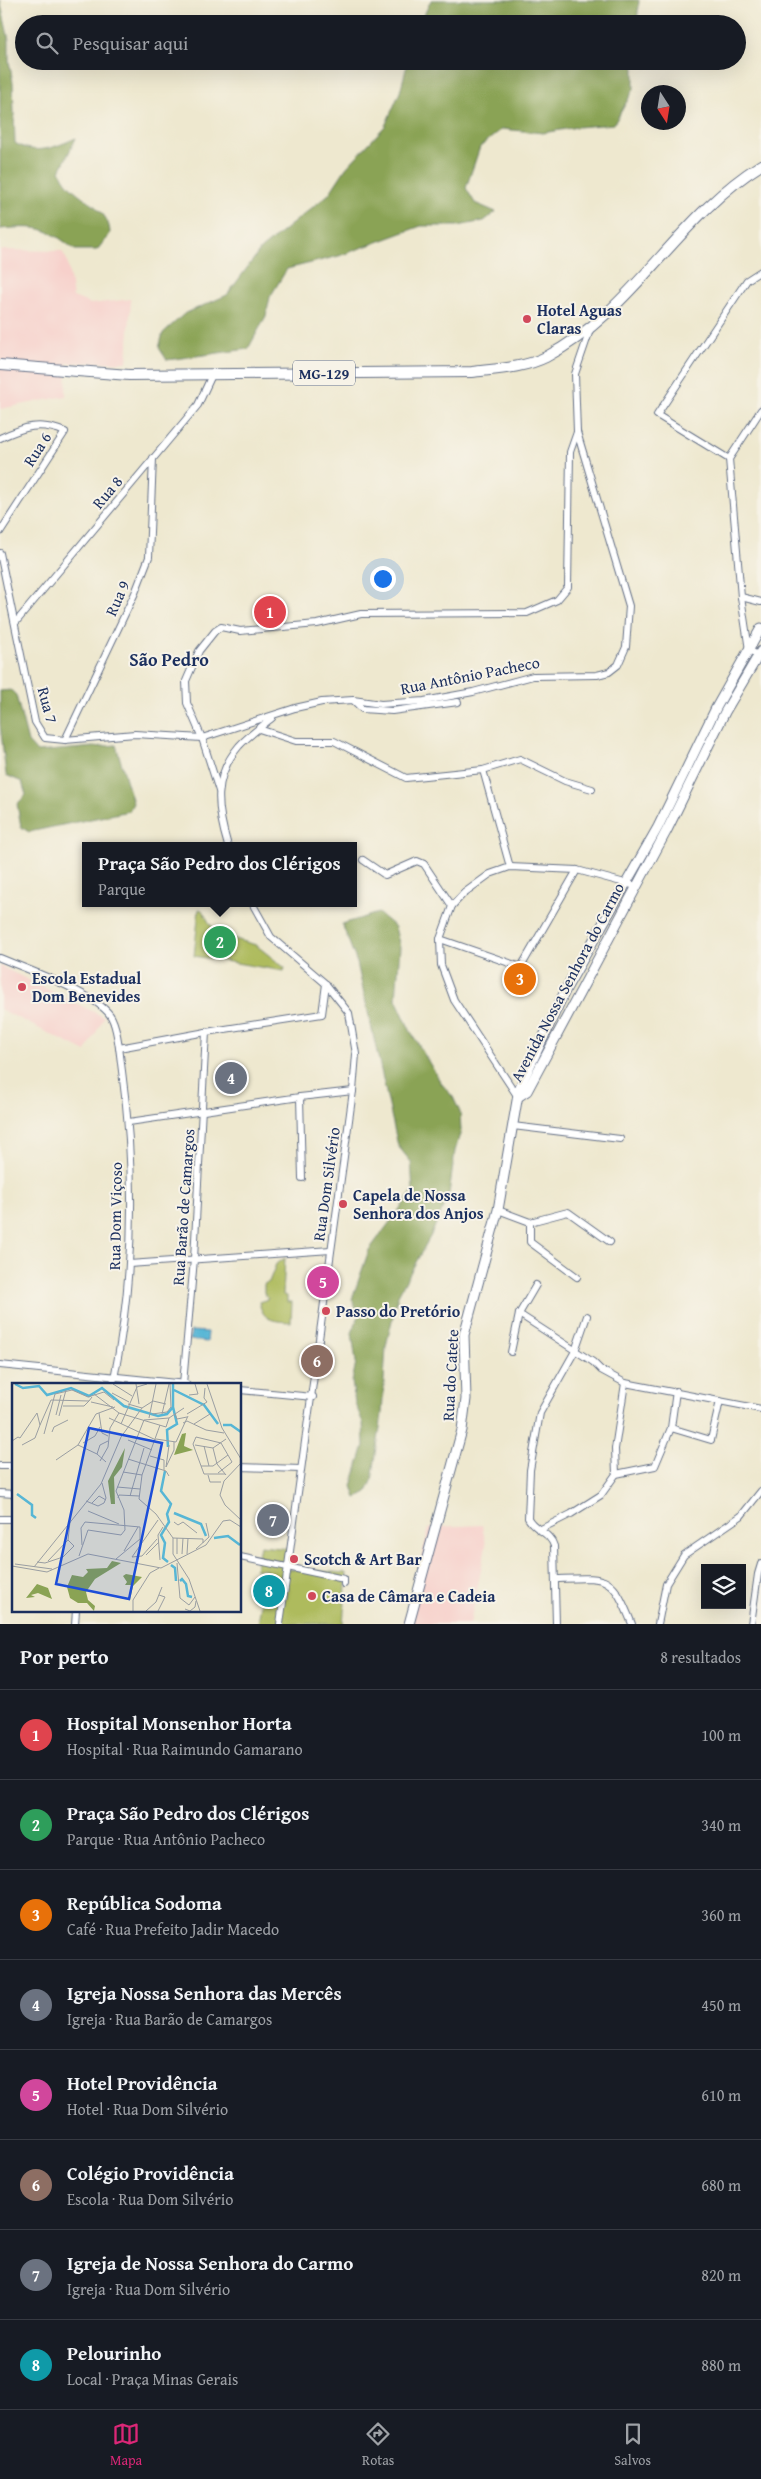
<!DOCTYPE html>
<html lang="pt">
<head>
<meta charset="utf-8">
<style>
	body { margin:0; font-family:"Gentium Book Plus",serif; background:#242831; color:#f1f3f6 }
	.controls { position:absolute; right:15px; bottom:15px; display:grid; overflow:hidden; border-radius:0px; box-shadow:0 5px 20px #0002 }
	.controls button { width:45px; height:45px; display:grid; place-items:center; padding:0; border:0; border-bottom:1px solid #363941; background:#171b24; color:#f1f3f6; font:25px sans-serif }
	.compass { position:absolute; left:641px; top:85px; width:45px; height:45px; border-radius:50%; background:#171b24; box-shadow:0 5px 20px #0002; rotate:168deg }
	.you { position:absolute; left:382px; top:578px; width:18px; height:18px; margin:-12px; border:4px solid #fff; border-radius:50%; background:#1a73e8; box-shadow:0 0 0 8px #1a73e833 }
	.badge { display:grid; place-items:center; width:32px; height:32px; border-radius:50%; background:#db2777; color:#fff; font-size:16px; font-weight:700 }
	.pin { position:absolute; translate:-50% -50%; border:2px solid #fff; box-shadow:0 1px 5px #0006 }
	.popup { position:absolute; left:82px; top:842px; width:275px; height:65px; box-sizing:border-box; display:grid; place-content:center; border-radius:0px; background:#171b24; filter:drop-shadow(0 1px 4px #0005); font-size:16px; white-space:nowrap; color:#9ea1a6 }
	.popup b { font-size:19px; color:#f1f3f6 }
	.popup::after { content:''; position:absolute; left:50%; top:100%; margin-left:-10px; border:10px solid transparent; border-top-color:#171b24 }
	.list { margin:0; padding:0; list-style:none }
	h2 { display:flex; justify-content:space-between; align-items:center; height:65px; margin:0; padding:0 20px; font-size:21px }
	h2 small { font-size:16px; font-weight:400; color:#9ea1a6 }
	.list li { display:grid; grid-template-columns:32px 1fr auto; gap:15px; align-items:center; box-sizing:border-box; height:90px; padding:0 20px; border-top:1px solid #363941 }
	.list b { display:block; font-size:19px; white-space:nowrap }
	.list p { margin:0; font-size:16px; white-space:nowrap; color:#9ea1a6 }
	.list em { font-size:16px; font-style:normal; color:#9ea1a6 }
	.icon { flex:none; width:28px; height:28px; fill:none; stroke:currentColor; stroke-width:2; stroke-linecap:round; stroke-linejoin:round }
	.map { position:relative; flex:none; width:761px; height:1624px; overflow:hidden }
	.search { position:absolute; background:#171b24; box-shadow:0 5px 20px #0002; left:15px; right:15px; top:15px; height:55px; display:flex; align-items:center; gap:12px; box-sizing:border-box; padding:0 18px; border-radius:28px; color:#9ea1a6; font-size:19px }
	.sheet { height:785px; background:#171b24 }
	nav { display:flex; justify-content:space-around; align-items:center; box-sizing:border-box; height:70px; border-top:1px solid #363941; background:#171b24; font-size:14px; color:#9ea1a6 }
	nav a { display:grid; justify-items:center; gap:2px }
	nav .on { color:#db2777 }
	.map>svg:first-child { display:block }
</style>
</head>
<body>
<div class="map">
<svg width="761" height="1624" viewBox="0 0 761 1624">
	<rect width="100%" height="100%" fill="#f7f3e8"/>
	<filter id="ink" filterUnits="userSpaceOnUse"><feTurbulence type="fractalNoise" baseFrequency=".02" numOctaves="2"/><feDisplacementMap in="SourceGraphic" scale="10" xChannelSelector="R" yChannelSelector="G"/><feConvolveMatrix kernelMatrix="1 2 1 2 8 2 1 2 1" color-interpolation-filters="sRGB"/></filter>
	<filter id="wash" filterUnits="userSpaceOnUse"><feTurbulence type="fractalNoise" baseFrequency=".0096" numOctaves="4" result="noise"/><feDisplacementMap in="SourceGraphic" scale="20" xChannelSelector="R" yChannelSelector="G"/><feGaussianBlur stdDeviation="1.12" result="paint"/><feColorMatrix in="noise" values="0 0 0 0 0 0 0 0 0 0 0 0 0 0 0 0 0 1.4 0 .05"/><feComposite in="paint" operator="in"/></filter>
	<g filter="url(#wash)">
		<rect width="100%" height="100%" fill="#eee8cf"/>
		<g fill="#f7d0cb">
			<polygon points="0,250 62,251 67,260 73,297 91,304 131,299 127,362 67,363 66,396 0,409"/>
			<polygon points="0,966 104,1017 86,1052 0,1009"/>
			<polygon points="482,1525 486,1545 470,1624 403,1624 429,1529 435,1527"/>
		</g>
		<g fill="#aebb5d" stroke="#64755e">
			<polygon points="199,909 202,910 211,926 235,939 256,945 285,968 284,971 194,956"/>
			<path d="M285,1258l-2,37 4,1v6h5l-1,20c-18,-1 -28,-1 -32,-20l9,-3 -4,-6v-9l5,-2 7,-18z"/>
			<polygon points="260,1546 290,1549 288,1569 347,1573 343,1624 258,1624 266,1570 255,1569"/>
		</g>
		<g fill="#8aa354" stroke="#526959">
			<path d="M0,0l9,40v21l4,21 2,61c21,13 40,4 61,-5l-16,33c2,4 5,10 8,13 15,17 42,25 42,50l-13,16h-22c-29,-24 -38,-24 -75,-21z"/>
			<polygon points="431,0 639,0 637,24 420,24"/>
			<polygon points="408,61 634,61 634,89 614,124 577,127 543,133 502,129 480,147 466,188 475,203 496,212 484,221 458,226 421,226 339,256 287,269 270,297 266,316 248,349 167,360 159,348 163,333 184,314 227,295 261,249 329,194 346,168 385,126 400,92"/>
			<polygon points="11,690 16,695 28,742 37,752 116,745 133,803 129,811 29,832 21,827 17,804 26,795 22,782 6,775 0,724 0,691"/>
			<polygon points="378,913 395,927 400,947 396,999 410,1030 441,1083 453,1097 460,1112 461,1131 455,1151 449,1194 431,1235 398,1295 386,1346 382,1414 372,1481 367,1492 356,1498 352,1486 364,1445 363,1423 355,1403 352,1382 356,1362 352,1333 359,1315 352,1299 369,1250 413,1191 411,1162 398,1146 357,963 342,924"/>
		</g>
		<polygon fill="#57b6d5" stroke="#39729a" points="191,1331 208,1332 207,1342 190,1340"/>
	</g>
	<g filter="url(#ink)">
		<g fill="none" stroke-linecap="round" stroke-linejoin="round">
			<defs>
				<g id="street">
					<path d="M0,438c24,-11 39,-17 65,-6l-65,100"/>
					<polyline points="729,459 657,415 747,280 761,271"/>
					<polyline points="729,459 741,597 749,650 758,655"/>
					<polyline points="729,459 761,410"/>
					<polyline points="0,553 35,722 45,738 65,740 135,734 202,738 295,708 322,702 353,700 381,704 424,701 473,692 533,676 597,675 609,672 618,665 626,647 629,606 577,432"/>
					<polyline points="741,597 761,602"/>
					<polyline points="16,622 198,405 212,375"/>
					<polyline points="354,701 362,709 392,711 458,702"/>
					<polyline points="259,729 296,741 334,741 406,778 483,770 520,759 565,781 592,789"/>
					<polyline points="65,740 135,593 149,557 153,458"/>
					<polyline points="483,770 510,867"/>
					<polyline points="219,791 202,738 187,703 186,681 199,651 215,631 221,627 240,631 317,624 361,614 527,613 557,600 568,587 570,452 577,432 575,374 590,330"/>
					<path d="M228,846c-11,-37 -16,-68 11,-100 9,-10 22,-19 33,-28"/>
					<polyline points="363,860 385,875 417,861 424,864 452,906"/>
					<polyline points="252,903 271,937 326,984 349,1013 356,1054 353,1091 280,1624"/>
					<polyline points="440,939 521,967 577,870"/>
					<path d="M0,958c28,12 93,34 110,57 8,11 10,42 12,56 14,103 12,210 -9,313"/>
					<polyline points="119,1048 206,1032 322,1014 326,984"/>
					<polyline points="300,1097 302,1178"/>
					<polyline points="518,1097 454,1000 441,965 440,939 452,906 464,893 490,874 510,867 577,870 636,886"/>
					<polyline points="129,1122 300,1097 353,1091"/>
					<polyline points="513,1126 620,1139"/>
					<polyline points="498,1210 530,1222 530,1242 577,1277"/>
					<polyline points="530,1222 568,1212 610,1242"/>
					<polyline points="129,1264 331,1250"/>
					<polyline points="519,1314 593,1362 601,1370 625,1383 761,1409"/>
					<polyline points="511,1352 519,1314 536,1285"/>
					<polyline points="0,1365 186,1384"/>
					<polyline points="183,1384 194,1259 206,1032"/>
					<polyline points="240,1390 313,1397"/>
					<polyline points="671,1428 676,1391"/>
					<polyline points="0,1466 14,1466"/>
					<polyline points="240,1467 301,1469"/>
					<polyline points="616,1474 655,1466 671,1428 711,1440 720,1401"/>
					<polyline points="0,1493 14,1494"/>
					<polyline points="0,1519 14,1519"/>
					<polyline points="539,1530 571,1514 601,1495 616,1474 615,1449 625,1383"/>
					<polyline points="240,1557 344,1579 344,1584"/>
					<path d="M556,1579c52,-2 56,-5 76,45"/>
					<polyline points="75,1624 76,1610"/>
					<path d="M556,1624l-2,-78c-4,-14 -20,-16 -26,-28l2,-48 10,-57 35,-62 12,-35"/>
					<polyline points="658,1624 666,1584 684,1555 741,1516 761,1491"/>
					<polyline points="751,1624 758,1574 761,1564"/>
				</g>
				<g id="secondary">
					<polyline points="518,1097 527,1091 667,830 725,712 761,651"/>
					<polyline points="409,1624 462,1430 466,1399 464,1335 498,1210 519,1089 567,987 658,827 716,708 761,628"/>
				</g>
				<path id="primary" d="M0,365l129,10 343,-3c25,-3 52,-4 74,-15 87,-45 132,-141 215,-192"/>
			</defs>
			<use href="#street" stroke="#657086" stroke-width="8"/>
			<use href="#secondary" stroke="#657086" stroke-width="11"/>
			<use href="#primary" stroke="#657086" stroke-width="12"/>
			<use href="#street" stroke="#fff" stroke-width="6"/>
			<use href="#secondary" stroke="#fff" stroke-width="9"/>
			<use href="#primary" stroke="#fff" stroke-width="10"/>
		</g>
	</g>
	<g fill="#d1495b" stroke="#f7f3e8" stroke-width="2">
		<circle cx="527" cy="319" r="5"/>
		<circle cx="22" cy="987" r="5"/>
		<circle cx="343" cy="1204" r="5"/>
		<circle cx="326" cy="1311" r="5"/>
		<circle cx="294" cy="1559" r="5"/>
		<circle cx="312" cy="1596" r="5"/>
	</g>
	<g text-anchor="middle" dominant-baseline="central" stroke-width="4" stroke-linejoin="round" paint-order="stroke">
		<rect fill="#f7f3e8" stroke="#5d6a87" stroke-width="1" x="293" y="360.5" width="62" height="25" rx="4"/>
		<g font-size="15" font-weight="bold" fill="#1b2f5e">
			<text x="324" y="373">MG-129</text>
		</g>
		<g font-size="16" font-weight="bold" fill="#1b2f5e" stroke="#f7f3e8" text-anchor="start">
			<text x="537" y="310">Hotel Aguas<tspan x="537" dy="18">Claras</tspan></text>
			<text x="32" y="978">Escola Estadual<tspan x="32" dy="18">Dom Benevides</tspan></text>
			<text x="353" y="1195">Capela de Nossa<tspan x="353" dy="18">Senhora dos Anjos</tspan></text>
			<text x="336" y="1311">Passo do Pretório</text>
			<text x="304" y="1559">Scotch &amp; Art Bar</text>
			<text x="322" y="1596">Casa de Câmara e Cadeia</text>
		</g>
		<g font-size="16" fill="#1b2f5e" stroke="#f7f3e8">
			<text transform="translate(37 449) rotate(-57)">Rua 6</text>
			<text transform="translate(107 492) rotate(-50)">Rua 8</text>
			<text transform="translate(117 598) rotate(-66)">Rua 9</text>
			<text transform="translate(470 675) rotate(-11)">Rua Antônio Pacheco</text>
			<text transform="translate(48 705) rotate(75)">Rua 7</text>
			<text transform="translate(567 982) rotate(-62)">Avenida Nossa Senhora do Carmo</text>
			<text transform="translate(326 1184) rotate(-82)">Rua Dom Silvério</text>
			<text transform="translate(183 1207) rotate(-86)">Rua Barão de Camargos</text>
			<text transform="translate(115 1216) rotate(-89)">Rua Dom Viçoso</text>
			<text transform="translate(450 1375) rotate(-87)">Rua do Catete</text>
		</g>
		<g font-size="18" font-weight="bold" fill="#1b2f5e" stroke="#f7f3e8">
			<text x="169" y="659">São Pedro</text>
		</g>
	</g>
	<g transform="translate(12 1383)">
		<rect width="229" height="229" fill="#eee8cf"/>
		<path d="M174,50l-2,13 9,4 -19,5 8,-21zM113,65l-3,19 -8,10 1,27h-4l-3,-23zM100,178l9,2 -26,16 -9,13 2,8 7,6 -1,5 -7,-8h-9l-8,-5 -3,-11 5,-12 11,2 5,-5 -2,-3 21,-1zM114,191l16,3 -9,9 -3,14 1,-15h-6l2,-3 -4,-6zM25,201l11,4 4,11 -14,-6 -7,2 4,2 -9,1z" fill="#8aa354"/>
		<path fill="none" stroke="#57b6d5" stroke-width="2.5" d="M3,1l8,4 16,-2 8,9 24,-7 18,8 13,-8 22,18 34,10 9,-2 6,-7v-23M162,7l30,15 14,19M211,42h8l10,7M156,64l-1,-17 10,-6 -4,-17M153,88l-4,20 10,13 -4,10 2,8 -8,13 4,8 -2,15 5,4M5,111l15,11v10l4,3M162,130l27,11 5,12M202,155l14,-2 12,9M159,182l4,3 1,13M168,198l2,-2 4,5 2,12 4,1"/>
		<path fill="none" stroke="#9a9ea2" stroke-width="1" d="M101,1l19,12M124,1l3,20M195,1l15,44 19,31M100,10l17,9M82,11l25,19 47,14 3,-9M177,12l9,-1 -3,-10M79,19l22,5M116,21l14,4 11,-7 13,3M51,23h21l5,-5M87,30l3,20 6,3M140,31l15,-2 4,-5 -1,-23M150,31l7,-30M163,31l2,5 10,-2M175,31l20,-12 -3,-4 1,-10M44,32l5,-20M47,33l7,-26M97,35l47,22M137,35l7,-34M132,37l25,-2 15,-10M171,40l4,-2 19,9 18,3M109,41l16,-37 10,-3M182,41l16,-10M148,42l-18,50 -3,24 17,15 17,24v16l16,25 11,32M40,49l2,-5 14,-7M32,51l11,-40 17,-4 16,7 16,-5 10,8M144,56l20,3 12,-26M116,57l24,10M0,58l6,-4 2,1 17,-25 3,12 11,-25 38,1 3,-4M71,60l12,-7 5,-9M181,61l11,30h21M181,61l3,-7 25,6M10,62l13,-7 5,-13M66,62l18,-31 19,-7M66,62l19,9 9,8M183,62l18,3 13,-9M192,63l5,20M201,65l4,16 9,11M85,71l3,-9 8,-4M138,73l14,4v10M116,76l38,12 3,5M44,77l22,-15M88,78l8,-14 2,-19 9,-15M229,80l-17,18 -4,14 5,10 16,15M189,83h12l15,-11M154,84l8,-17v-8M154,84l3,-22M111,89l19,3M206,90l14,-11 -11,-19M196,92l2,7h11M105,104l23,2M118,113l14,-48M106,115l1,-3 20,1M74,118l12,5 6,-3 2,-5 -4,-15M80,120l7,-7 7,4M76,128l31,13M162,139l4,3 5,-3 14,11M161,155l30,1v4M56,157l2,-18M70,162l-1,-17 4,-6 55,5v21M184,166l13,-12 -3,-14M112,168l14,-24M165,171v-16M170,171l1,-16M175,171l1,-16M134,172l13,-13M67,173l9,-26 33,5 4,-5 -1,-20 -8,-19 28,-71M120,174l26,-37M120,174l10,-1 15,-17M104,176l24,-20M148,177l-2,-25 5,-8M36,178l20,-21M25,179l8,1 18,-6 11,-11 -6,-6M165,180l3,35 9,7 6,-8M3,181l37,5M0,183l35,6 41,-18 73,14 45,-23 17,-24 7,-1 11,7M22,184l67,-83 20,-47 21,-29M173,226l5,2 5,-4 1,-6M121,228v-11l17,-27 9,-5M134,228l10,-9 6,-15M146,228l7,-14 -6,-2"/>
		<path fill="#1d4ed8" fill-opacity="0.15" stroke="#1d4ed8" stroke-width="2.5" d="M77,45l73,15 -33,156 -73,-15z"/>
		<rect width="229" height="229" fill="none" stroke="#1b2f5e" stroke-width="2.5"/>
	</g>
</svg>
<div class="controls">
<button><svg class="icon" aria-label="layers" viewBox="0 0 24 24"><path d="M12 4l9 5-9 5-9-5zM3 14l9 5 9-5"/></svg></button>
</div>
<svg class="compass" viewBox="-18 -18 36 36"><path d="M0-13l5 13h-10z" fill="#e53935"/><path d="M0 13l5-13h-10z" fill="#9ea1a6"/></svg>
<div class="you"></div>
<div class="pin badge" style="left:270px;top:612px;background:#e0444e">1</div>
<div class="pin badge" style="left:220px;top:942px;background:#2e9e5b">2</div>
<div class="popup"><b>Praça São Pedro dos Clérigos</b>Parque</div>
<div class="pin badge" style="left:520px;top:979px;background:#e8710a">3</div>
<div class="pin badge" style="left:231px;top:1078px;background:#6b7280">4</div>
<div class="pin badge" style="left:323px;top:1282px;background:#d1479c">5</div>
<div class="pin badge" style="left:317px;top:1361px;background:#8d6e63">6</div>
<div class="pin badge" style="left:273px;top:1520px;background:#6b7280">7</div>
<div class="pin badge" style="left:269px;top:1591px;background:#0f9aa8">8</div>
<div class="search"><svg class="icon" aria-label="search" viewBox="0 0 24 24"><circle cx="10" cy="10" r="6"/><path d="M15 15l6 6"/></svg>Pesquisar aqui</div>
</div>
<section class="sheet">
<h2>Por perto<small>8 resultados</small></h2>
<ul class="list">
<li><span class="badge" style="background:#e0444e">1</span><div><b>Hospital Monsenhor Horta</b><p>Hospital · Rua Raimundo Gamarano</p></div><em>100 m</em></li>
<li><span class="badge" style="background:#2e9e5b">2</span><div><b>Praça São Pedro dos Clérigos</b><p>Parque · Rua Antônio Pacheco</p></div><em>340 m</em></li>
<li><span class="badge" style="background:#e8710a">3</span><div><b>República Sodoma</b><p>Café · Rua Prefeito Jadir Macedo</p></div><em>360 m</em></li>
<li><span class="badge" style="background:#6b7280">4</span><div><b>Igreja Nossa Senhora das Mercês</b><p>Igreja · Rua Barão de Camargos</p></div><em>450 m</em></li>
<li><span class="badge" style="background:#d1479c">5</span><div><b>Hotel Providência</b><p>Hotel · Rua Dom Silvério</p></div><em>610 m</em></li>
<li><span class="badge" style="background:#8d6e63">6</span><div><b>Colégio Providência</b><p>Escola · Rua Dom Silvério</p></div><em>680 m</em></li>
<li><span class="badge" style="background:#6b7280">7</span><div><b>Igreja de Nossa Senhora do Carmo</b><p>Igreja · Rua Dom Silvério</p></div><em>820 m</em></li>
<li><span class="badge" style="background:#0f9aa8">8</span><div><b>Pelourinho</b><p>Local · Praça Minas Gerais</p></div><em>880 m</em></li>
</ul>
</section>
<nav>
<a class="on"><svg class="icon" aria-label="map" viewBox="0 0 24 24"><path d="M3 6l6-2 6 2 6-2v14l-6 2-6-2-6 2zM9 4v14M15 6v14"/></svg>Mapa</a>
<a><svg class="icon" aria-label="directions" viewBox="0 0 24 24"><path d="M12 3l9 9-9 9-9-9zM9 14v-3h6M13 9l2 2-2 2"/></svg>Rotas</a>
<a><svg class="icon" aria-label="saved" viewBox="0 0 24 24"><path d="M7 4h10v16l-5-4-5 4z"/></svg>Salvos</a>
</nav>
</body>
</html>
